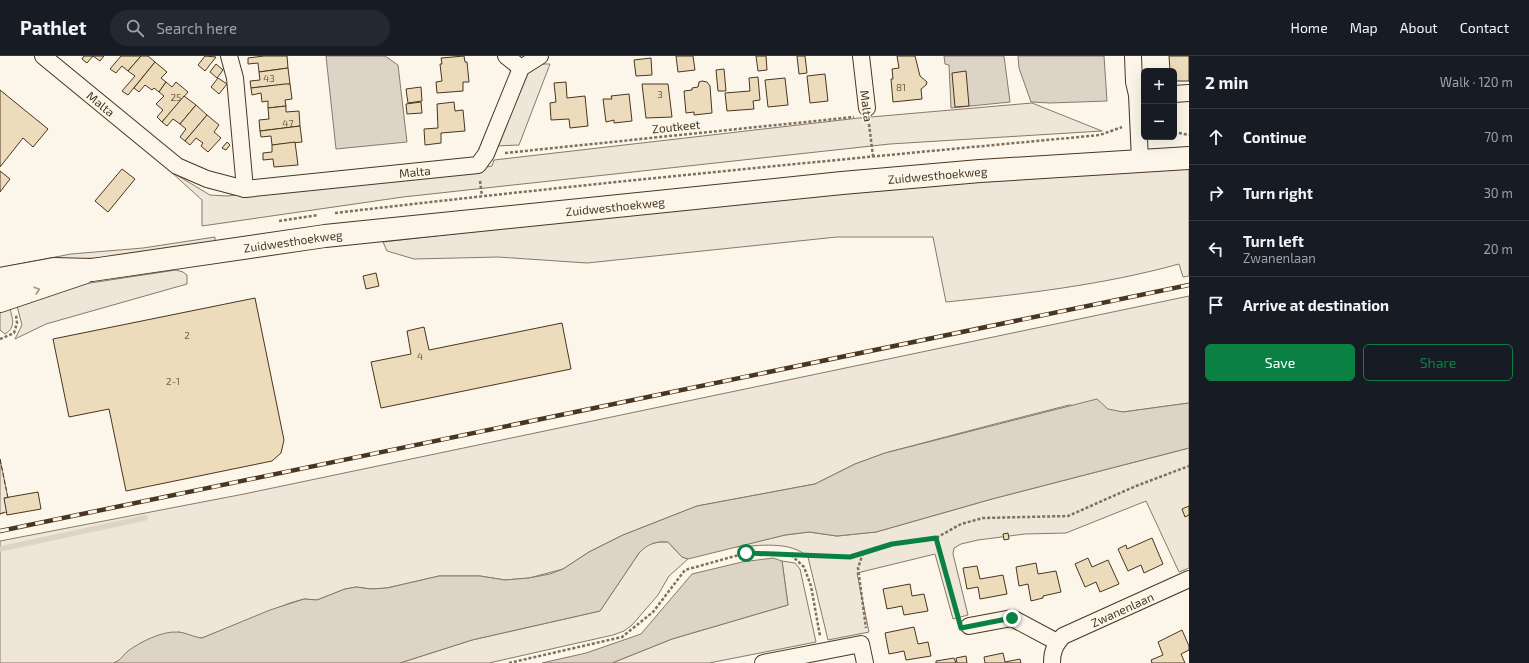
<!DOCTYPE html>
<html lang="en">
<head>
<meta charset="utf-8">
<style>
	body { margin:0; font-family:"Exo 2",sans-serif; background:#242831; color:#f1f3f6 }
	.controls { position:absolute; right:12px; top:12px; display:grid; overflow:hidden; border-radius:6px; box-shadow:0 4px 16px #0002 }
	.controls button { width:36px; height:36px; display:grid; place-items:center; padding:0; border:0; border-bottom:1px solid #363941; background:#171b24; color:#f1f3f6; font:20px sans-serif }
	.stop { position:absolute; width:12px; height:12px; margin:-9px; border:3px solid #0b8043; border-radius:50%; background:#fff }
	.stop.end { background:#0b8043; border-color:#fff; box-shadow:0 1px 4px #0008 }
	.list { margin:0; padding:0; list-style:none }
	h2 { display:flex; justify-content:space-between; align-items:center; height:52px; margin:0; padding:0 16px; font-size:17px }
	h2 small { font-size:13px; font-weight:400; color:#9ea1a6 }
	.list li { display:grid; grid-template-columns:26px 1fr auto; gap:12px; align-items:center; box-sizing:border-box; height:56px; padding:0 16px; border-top:1px solid #363941 }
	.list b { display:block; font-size:15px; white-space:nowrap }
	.list p { margin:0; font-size:13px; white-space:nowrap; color:#9ea1a6 }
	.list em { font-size:13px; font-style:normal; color:#9ea1a6 }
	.actions { display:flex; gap:8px; padding:12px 16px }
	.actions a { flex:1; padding:9px 0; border:1px solid #0b8043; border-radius:6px; text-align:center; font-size:14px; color:#0b8043 }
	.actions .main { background:#0b8043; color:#fff }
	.icon { flex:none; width:22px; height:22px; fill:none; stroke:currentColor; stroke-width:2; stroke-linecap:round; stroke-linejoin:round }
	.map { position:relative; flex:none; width:1189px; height:607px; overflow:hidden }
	header { display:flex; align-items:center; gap:24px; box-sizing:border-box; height:56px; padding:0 20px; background:#171b24; border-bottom:1px solid #363941 }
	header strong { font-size:19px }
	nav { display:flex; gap:22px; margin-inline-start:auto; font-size:14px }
	.search { width:280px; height:36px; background:#242831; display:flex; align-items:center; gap:10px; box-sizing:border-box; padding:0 14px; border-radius:22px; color:#9ea1a6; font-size:15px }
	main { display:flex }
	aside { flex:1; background:#171b24 }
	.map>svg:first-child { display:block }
</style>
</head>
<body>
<header>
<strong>Pathlet</strong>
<div class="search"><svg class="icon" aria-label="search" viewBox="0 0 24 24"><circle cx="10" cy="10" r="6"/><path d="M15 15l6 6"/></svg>Search here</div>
<nav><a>Home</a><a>Map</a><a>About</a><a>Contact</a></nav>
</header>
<main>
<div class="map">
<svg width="1189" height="607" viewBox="0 0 1189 607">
	<rect width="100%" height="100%" fill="#fbf6e9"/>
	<g fill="#ede6d9" stroke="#887966">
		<polygon points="1032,47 1102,75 890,88 403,141 202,170 202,144 170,115 210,139 227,140 486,111 492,110 494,104 859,62"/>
		<path d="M1189,113v107l-6,1 -4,-13c-76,21 -155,30 -233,38l-13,-65h-96l-250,26 -89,-6 -84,2 -27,-8 -4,-9 485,-56 184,-12z"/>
		<polygon points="215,181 215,190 118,201 74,203 10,215 9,210 71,198 143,192"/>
		<polygon points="176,214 183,216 187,219 187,228 46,268 15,283 22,269 16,246 77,229"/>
		<polygon points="1189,240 1189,347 1123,356 1069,349 987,370 885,397 855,408 815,428 697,450 623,479 589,496 563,513 529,522 505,524 480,520 439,520 387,532 371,533 356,531 345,533 317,544 304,543 290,547 202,582 193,581 179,576 127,596 122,603 114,607 0,607 0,485 244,438"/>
		<path d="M9,249c3,12 8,22 -4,29l-5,-4v-20z"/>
		<path d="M1189,392v120l-10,4 -33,-71 -80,32 -41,1 -47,6 -17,4 -7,4 -1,6 15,61 -15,4 -18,-65 -78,19 12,59 -41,8 -20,-83c-18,-17 -50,-11 -73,-10l50,-12 24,-3 28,4 39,-4 116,-33z"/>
		<polygon points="0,403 8,442 7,456 0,458"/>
		<polygon points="659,486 668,486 682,501 688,503 669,520 658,539 632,569 624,575 613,579 489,607 400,607 472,584 600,555 639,497 646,489"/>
		<polygon points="782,505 795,507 800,513 816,586 709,607 612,607 672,583 788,549"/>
	</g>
	<polygon fill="#ede7d9" stroke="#887966" points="528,8 550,8 519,89 495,90"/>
	<g fill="#dcd4c6" stroke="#887966">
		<polygon points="326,0 385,0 398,9 407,86 336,93"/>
		<polygon points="944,0 1004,0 1010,46 951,52 949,9 945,8"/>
		<polygon points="1018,0 1104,0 1107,45 1050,47 1031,46 1019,12"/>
		<path d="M1097,343l11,10 15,3 66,-9v45l-197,51 -116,33 -39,4 -28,-4 -24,3 -97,24 -6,-2 -14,-15c-13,-1 -20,2 -29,11l-39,58 -128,29 -72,23h-286c7,-3 9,-8 14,-12 12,-9 34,-20 49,-19 8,0 16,5 25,6l68,-28 34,-11 13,1 28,-11 11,-2 15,2 16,-1 52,-12h41l25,4 24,-2 21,-4 13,-5 26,-17 34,-17 74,-29 118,-22 40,-20 30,-11z"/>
		<polygon points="773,502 782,505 788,549 672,583 612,607 542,607 586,597 641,578 692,518 742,506"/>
	</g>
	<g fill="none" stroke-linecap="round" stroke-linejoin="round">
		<polyline stroke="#dcd4c6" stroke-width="5.5" points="0,493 145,462"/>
	</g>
	<g fill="#ecdcbc" stroke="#4a3520">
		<polygon points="84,0 93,0 87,7 82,3"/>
		<polygon points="93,0 104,0 100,5"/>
		<polygon points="121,0 141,0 128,15 122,10 116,17 110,13"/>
		<polygon points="141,0 148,0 155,6 128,39 122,35 135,20 128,15"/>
		<polygon points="205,0 216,1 205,15 198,9"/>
		<polygon points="264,0 287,0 288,12 259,16 258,7 248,8 248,2"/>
		<polygon points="464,0 465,6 467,6 469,26 463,26 463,35 437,37 436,26 442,25 440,8 442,8 441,2"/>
		<polygon points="676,0 693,0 695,14 678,16"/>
		<polygon points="756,0 766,0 767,14 758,15"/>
		<polygon points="797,0 805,0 807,17 799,18"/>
		<polygon points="897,0 915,0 920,20 927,26 926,29 921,33 922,43 893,46 891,23 893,23 892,13 899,12"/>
		<polygon points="1169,0 1189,0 1189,25 1174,25 1174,15 1170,15"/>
		<polygon points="651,2 652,19 636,20 634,4"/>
		<polygon points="155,6 167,16 161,22 166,26 159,36 154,32 152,34 145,29 139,36 134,32"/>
		<polygon points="216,8 223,14 217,22 210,16"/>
		<polygon points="288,12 290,28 251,32 250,25 260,24 259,16"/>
		<polygon points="724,13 726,35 718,35 716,14"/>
		<polygon points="966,15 969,50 955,51 952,17"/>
		<polygon points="825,18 828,45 810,47 807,20"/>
		<polygon points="758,21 760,44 753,45 754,53 727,55 725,37 750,35 749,22"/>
		<polygon points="218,22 227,28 219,38 211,31"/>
		<polygon points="785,22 788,49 768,51 765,24"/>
		<polygon points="702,25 707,26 710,30 712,57 694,59 694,56 686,57 684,35 692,34 692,32 698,31 699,26"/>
		<polygon points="166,26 172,31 176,26 188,36 162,66 157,61 163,54 156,48 164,40 159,36"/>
		<polygon points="566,26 567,42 585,40 588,70 570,72 569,63 551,64 550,47 556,46 554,27"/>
		<polygon points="285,28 290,28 292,43 285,44 286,50 268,52 268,45 262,46 261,37 252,39 251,32"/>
		<polygon points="642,28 668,28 672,61 646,62"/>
		<polygon points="421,31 422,45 408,47 406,33"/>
		<polygon points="0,34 48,73 33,91 23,82 0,111"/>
		<polygon points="629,38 632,65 614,67 614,64 606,66 603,43 612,43 611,40"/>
		<polygon points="184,40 196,49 180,68 173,63 167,70 162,66"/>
		<polygon points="421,46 422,57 407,58 406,48"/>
		<polygon points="454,46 455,55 463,54 465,75 441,77 441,87 425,89 424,73 438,72 437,48"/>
		<polygon points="196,49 207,59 185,85 180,81 186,73 180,68"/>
		<polygon points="286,50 286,56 299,55 300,70 260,75 259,64 269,63 268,52"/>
		<polygon points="207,59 219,69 214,76 221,82 208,96 201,90 203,87 196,82 190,89 185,85"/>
		<polygon points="300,70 302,86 272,89 271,80 261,81 260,75"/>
		<polygon points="227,86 230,89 226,94 222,92"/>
		<polygon points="295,86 298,109 274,111 273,103 263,104 263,97 272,96 272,89"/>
		<polygon points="122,113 135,123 108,156 95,145"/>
		<polygon points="0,115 10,123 0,136"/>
		<polygon points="376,217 379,230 366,233 363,220"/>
		<polygon points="255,242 284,384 281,397 272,405 126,435 109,353 69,361 53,283"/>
		<polygon points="562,267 571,313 381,352 371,306 411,298 407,275 424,271 429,294"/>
		<polygon points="38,436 41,453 7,459 4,442"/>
		<polygon points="1189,450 1189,459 1185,461 1182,453"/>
		<polygon points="1008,477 1009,483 1004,484 1003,478"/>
		<polygon points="1152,482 1163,508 1144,517 1141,509 1128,515 1118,493 1126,489 1127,493"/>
		<polygon points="1088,502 1092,511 1108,504 1119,528 1100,536 1096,526 1085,531 1075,508"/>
		<polygon points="1036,507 1038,518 1056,515 1061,536 1043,540 1043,542 1031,545 1028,528 1019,530 1016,511"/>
		<polygon points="977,510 980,523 1003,519 1007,538 980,543 978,531 967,533 963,512"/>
		<polygon points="910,528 912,540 924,538 928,555 904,559 902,550 887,553 883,533"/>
		<polygon points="914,571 918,588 928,586 931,600 906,604 904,595 889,598 885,577"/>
		<polygon points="1182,574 1189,590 1189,594 1181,598 1185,607 1152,607 1151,604 1163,599 1158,586"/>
		<polygon points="1003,597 1005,606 1020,603 1021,607 985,607 984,601"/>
		<polygon points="966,600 967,607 957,607 956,602"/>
		<polygon points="954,602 956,607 936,607 936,605"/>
	</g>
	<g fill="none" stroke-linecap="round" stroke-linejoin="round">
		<defs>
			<g id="minor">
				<path id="s1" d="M43,0l134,110 30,13 38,10 233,-24 8,-11 35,-86 19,-12"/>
				<polyline points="229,0 235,22 245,133"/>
				<polyline points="506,0 521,12"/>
				<polyline points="861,0 867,52"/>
				<polyline points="1133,0 1134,26 1137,39 1140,104"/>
				<polyline points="1174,38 1189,37"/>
				<polyline points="969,570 1012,562 1057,586"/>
				<polyline points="763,607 861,588 865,607"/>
				<path id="s2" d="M1052,607c0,-12 3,-18 11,-27l126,-57"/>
			</g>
			<g id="secondary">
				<path id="s3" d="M0,223l54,-10 38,1 233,-34 517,-53 138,-12 209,-13"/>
				<polyline points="0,245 83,217"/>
			</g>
		</defs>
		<use href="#minor" stroke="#4a3520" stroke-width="18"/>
		<use href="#secondary" stroke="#4a3520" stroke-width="24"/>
		<g stroke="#7f6f5c" stroke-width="2.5" stroke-dasharray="3 2" stroke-linecap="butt">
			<polyline points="869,68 873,100"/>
			<polyline points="1174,76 1189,79"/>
			<polyline points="505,97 854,61"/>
			<polyline points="480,125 482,140"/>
			<path d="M335,157c255,-30 510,-54 765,-78l22,-8"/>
			<polyline points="279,165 318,159"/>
			<polyline points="0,283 14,277 17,267 16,259"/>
			<polyline points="936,482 958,559"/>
			<polyline points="863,497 858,512 866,572"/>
			<polyline points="791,499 804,511 811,530 820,580"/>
			<polyline points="509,607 622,581 653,556 685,514 746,497 850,501 892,488 936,482 961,468 983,462 1068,460 1136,430 1189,410"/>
		</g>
		<use href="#minor" stroke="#fbf6e9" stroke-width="16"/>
		<use href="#secondary" stroke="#fbf6e9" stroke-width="22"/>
		<defs>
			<polyline id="rail" points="0,475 1189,229"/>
		</defs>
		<use href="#rail" stroke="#4a3520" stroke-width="4.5"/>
		<use href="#rail" stroke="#fbf6e9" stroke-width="3" stroke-dasharray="9" stroke-linecap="butt"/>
		<g stroke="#4a3520" stroke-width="1" stroke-dasharray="5 2" stroke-linecap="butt">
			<polyline points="0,403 8,442 5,442"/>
			<polyline points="0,458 7,455"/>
		</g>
	</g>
	<defs><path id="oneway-chevron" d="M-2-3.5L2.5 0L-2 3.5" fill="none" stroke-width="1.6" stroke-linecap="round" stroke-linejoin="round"/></defs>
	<use stroke="#a29684" href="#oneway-chevron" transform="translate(37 234) rotate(-17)"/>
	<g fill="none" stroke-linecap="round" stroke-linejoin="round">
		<polyline stroke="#0b8043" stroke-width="5" points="746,497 850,501 892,488 936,482 961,572 1012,562"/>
	</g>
	<g text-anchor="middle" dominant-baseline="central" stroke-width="3" stroke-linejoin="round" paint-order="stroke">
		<g font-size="10" fill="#725f47">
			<text x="269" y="22">43</text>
			<text x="901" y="31">81</text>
			<text x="660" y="38">3</text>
			<text x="176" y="41">25</text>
			<text x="288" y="67">47</text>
			<text x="187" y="279">2</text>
			<text x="420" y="300">4</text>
			<text x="173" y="325">2-1</text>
		</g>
		<g font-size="12" fill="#4a3520" stroke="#fbf6e9">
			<text stroke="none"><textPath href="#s1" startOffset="75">Malta</textPath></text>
			<text transform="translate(867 50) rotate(83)">Malta</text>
			<text transform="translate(676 70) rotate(-6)">Zoutkeet</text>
			<text stroke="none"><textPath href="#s1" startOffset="416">Malta</textPath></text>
			<text stroke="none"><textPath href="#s3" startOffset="944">Zuidwesthoekweg</textPath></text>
			<text stroke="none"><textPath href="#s3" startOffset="620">Zuidwesthoekweg</textPath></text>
			<text stroke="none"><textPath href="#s3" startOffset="296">Zuidwesthoekweg</textPath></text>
			<text stroke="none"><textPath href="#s2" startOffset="95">Zwanenlaan</textPath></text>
		</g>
	</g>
</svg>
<div class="controls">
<button>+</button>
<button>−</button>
</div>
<div class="stop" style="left:746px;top:497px"></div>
<div class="stop end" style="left:1012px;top:562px"></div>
</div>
<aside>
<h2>2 min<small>Walk · 120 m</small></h2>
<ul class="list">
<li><svg class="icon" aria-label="ahead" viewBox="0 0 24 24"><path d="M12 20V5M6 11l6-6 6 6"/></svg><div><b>Continue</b></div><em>70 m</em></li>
<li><svg class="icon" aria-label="right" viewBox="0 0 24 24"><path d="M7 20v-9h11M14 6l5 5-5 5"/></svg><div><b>Turn right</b></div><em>30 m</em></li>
<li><svg class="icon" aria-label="left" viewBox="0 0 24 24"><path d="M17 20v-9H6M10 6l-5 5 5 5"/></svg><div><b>Turn left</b><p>Zwanenlaan</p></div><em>20 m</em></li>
<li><svg class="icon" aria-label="arrive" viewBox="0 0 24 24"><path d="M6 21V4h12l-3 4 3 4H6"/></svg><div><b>Arrive at destination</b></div></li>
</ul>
<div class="actions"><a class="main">Save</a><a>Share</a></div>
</aside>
</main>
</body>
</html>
